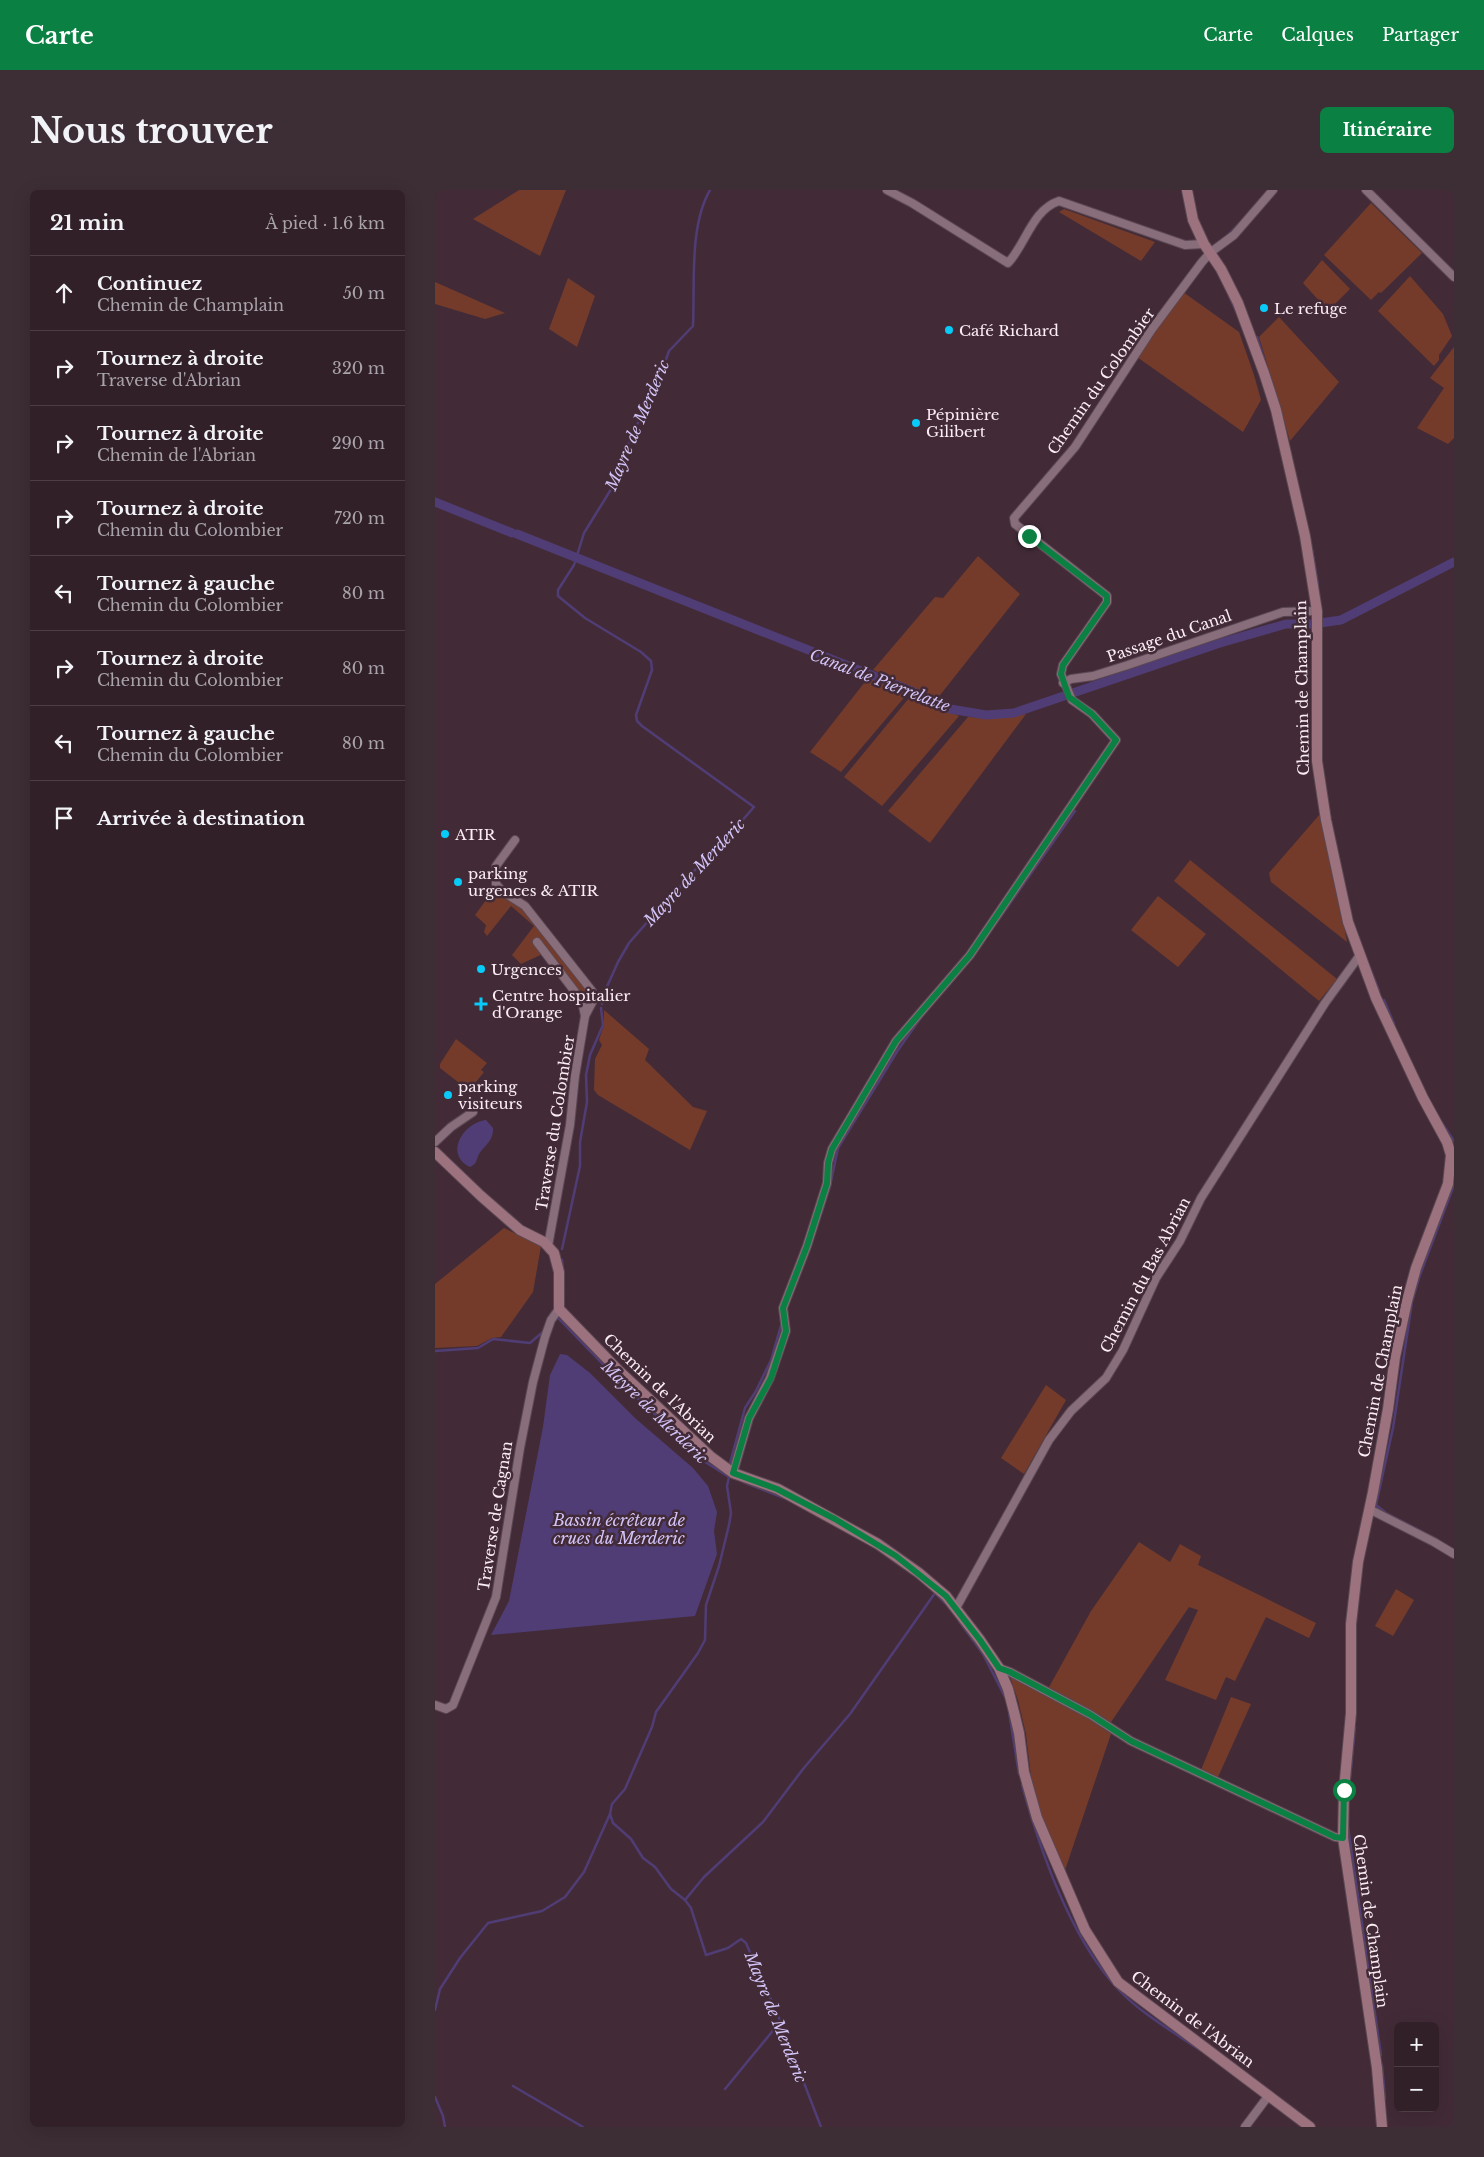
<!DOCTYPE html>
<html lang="fr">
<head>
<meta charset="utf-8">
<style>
	body { margin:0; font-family:"Libre Baskerville",serif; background:#3d2d35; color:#f1f3f6 }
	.controls { position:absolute; right:15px; bottom:15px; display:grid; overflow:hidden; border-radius:8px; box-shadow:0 5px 20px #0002 }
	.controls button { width:45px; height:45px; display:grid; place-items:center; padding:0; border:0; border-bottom:1px solid #4d3e46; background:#322029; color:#f1f3f6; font:25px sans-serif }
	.stop { position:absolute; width:15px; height:15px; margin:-11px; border:4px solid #0b8043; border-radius:50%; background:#fff }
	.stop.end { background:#0b8043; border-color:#fff; box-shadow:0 1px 5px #0008 }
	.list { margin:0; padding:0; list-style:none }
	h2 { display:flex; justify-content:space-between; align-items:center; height:65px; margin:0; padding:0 20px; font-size:21px }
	h2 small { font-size:16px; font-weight:400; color:#a8a3a8 }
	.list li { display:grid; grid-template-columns:32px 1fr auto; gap:15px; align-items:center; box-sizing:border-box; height:75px; padding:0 20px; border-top:1px solid #4d3e46 }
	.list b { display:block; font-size:19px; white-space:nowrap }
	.list p { margin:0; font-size:16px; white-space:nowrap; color:#a8a3a8 }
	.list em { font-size:16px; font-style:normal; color:#a8a3a8 }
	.icon { flex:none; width:28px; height:28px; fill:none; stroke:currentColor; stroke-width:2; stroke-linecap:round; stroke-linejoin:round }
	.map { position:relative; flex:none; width:1019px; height:1937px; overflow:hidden; border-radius:8px }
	header { display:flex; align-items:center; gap:30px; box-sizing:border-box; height:70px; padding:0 25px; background:#0b8043; color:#fff }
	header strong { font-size:24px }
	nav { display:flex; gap:28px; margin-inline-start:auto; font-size:18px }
	.intro { display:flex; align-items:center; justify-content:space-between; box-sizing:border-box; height:120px; padding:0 30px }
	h1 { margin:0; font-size:35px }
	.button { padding:12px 22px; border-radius:8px; background:#0b8043; color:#fff; font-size:18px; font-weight:700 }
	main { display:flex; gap:30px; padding:0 30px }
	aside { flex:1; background:#322029; border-radius:8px; box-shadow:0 5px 20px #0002 }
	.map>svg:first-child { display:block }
</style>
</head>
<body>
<header>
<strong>Carte</strong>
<nav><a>Carte</a><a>Calques</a><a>Partager</a></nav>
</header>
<div class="intro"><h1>Nous trouver</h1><a class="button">Itinéraire</a></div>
<main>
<aside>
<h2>21 min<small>À pied · 1.6 km</small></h2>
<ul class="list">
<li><svg class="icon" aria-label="ahead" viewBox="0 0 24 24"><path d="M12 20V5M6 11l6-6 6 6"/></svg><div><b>Continuez</b><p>Chemin de Champlain</p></div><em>50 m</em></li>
<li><svg class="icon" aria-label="right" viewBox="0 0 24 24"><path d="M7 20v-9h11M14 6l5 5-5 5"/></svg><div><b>Tournez à droite</b><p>Traverse d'Abrian</p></div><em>320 m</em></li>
<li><svg class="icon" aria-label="right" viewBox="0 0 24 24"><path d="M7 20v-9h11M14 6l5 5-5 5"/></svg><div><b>Tournez à droite</b><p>Chemin de l'Abrian</p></div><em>290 m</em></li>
<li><svg class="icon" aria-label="right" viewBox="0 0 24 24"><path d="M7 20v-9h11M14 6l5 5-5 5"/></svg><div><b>Tournez à droite</b><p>Chemin du Colombier</p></div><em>720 m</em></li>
<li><svg class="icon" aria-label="left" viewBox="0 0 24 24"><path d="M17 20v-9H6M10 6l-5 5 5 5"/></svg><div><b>Tournez à gauche</b><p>Chemin du Colombier</p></div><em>80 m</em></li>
<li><svg class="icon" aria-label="right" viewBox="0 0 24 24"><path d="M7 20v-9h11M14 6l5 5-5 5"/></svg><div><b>Tournez à droite</b><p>Chemin du Colombier</p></div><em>80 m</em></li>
<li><svg class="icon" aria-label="left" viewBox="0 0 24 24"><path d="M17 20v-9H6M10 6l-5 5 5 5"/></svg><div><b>Tournez à gauche</b><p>Chemin du Colombier</p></div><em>80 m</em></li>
<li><svg class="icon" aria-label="arrive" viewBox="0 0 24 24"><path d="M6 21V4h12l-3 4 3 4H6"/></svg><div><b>Arrivée à destination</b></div></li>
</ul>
</aside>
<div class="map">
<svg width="1019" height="1937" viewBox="0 0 1019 1937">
	<rect width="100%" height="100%" fill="#422b37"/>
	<g fill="#743b2b">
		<polygon points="84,0 131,0 105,66 38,29"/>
		<polygon points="936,13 987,63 946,103 944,102 936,110 889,65"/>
		<polygon points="629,19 720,52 706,71 624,22"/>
		<polygon points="887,70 915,99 898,116 902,121 898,126 868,93"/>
		<polygon points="975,86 1008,124 1017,146 1004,165 1004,170 999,176 943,121"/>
		<polygon points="133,88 160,106 142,157 114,139"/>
		<polygon points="0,92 70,123 50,129 0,114"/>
		<polygon points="748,102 804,142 819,185 826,210 808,242 702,167"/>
		<polygon points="844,127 904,192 855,251 824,147"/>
		<polygon points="1019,157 1019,248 1013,254 982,238 1009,198 995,188"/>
		<polygon points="543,366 585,404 502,509 438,480 500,407 508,408"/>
		<polygon points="433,488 473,503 406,582 375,562"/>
		<polygon points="479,502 524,526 447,616 409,587"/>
		<polygon points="591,524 495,653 453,621 533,527 552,528"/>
		<polygon points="885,624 909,735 912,752 836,692 834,683"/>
		<polygon points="755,670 902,789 884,811 739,691"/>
		<polygon points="62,698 89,717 155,801 157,807 154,812 112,762 86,774 77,765 99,736 76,716 52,746 49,742 51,735 40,725 57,702"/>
		<polygon points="723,706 771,744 743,777 696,740"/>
		<polygon points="169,820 214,859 210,870 258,917 272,921 255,960 163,905 159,900 160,869 167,855 164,850 169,835"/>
		<polygon points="21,849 52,873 46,880 49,882 40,893 32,899 5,878 5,874"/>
		<polygon points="69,1038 106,1056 98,1102 66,1147 57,1148 42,1156 0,1158 0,1094"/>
		<polygon points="611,1195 631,1210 589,1284 566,1268"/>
		<polygon points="704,1352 735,1372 745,1354 766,1366 763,1375 881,1433 874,1448 831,1427 800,1491 791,1487 781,1510 730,1490 763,1420 754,1417 674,1535 613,1499 656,1421"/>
		<polygon points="961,1399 979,1410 958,1446 940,1436"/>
		<polygon points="575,1487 652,1527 676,1544 629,1683 607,1630 597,1595 591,1544 583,1510"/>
		<polygon points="796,1507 816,1514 783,1587 766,1580"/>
	</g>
	<g fill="#503d75">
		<path d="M51,930l7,8c1,12 -8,17 -14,26 -3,6 -2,10 -9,13 -26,-13 -7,-44 16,-47z"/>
		<polygon points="125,1164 132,1165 155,1183 200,1228 258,1278 273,1296 282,1322 279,1341 282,1364 260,1426 56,1445 74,1411 108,1237 115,1185"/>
	</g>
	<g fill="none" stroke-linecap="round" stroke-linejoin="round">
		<g stroke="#503d75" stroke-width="2.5">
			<polyline points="792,46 804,34"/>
			<polyline points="794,106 801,121"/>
			<polyline points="822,147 829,169"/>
			<polyline points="877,359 883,395"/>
			<polyline points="545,756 640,621"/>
			<polyline points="936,781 944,801"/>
			<polyline points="949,810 959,834"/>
			<path d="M167,814l-1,-4 17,-38 11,-19 35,-40 17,-17 5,-8 25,-22 43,-49 -112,-81 -5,-5 -1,-6 16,-45 -1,-9 -10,-9 -56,-34 -27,-22v-6l16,-25 10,-32 34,-55 14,-45 19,-32 18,-50 24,-25c2,-41 -4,-100 17,-136"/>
			<polyline points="1007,933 1019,951"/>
			<polyline points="386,1024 395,996 403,958 463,860 487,826"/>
			<polyline points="127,1059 145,976 145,952 152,912 151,885 155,865 168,835 166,818"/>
			<polyline points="127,1070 128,1078"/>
			<polyline points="128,1113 129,1101"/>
			<polyline points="124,1129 188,1195 234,1237 264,1268 294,1287 292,1296 296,1323 294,1335 284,1376 271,1415 270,1450 263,1463 221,1522 217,1537 190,1599 177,1614 175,1624 178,1633 196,1649 208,1668 220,1677 236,1699 250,1710 256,1718 271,1765 293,1758 306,1749 311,1753 330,1798 339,1815 386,1937"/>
			<polyline points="0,1161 43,1158 58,1149 95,1153 109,1141"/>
			<polyline points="295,1273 310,1218 321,1201 336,1170 347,1132"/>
			<polyline points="308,1292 349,1308"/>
			<polyline points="1003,1350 951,1323 941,1315 958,1238 977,1112 985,1085 1019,995"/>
			<polyline points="500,1403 510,1413"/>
			<polyline points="524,1431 548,1464 570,1507"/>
			<polyline points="574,1522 584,1584"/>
			<polyline points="915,1589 920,1537"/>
			<path d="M587,1595c18,65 49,153 95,203 23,25 55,43 83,62"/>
			<polyline points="913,1637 946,1865"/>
			<polyline points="250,1710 269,1687 328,1632 368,1579 415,1524 500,1403"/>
			<polyline points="0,1820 5,1799 25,1768 53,1733 107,1721 130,1707 149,1682 175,1624"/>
			<polyline points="947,1875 950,1908"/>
			<polyline points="78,1896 148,1937"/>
			<polyline points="290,1899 345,1832"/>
			<polyline points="0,1907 8,1926 10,1937"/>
		</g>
		<g stroke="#503d75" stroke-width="9">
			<polyline points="0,312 77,343"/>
			<polyline points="82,344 479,502 515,519 551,525 579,523 785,453 851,434 877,434"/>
			<polyline points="885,433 906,430 1019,372"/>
		</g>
		<defs>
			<g id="street">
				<path d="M452,0l25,13 96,60c18,-19 24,-53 51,-62l126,44 19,-1"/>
				<polyline points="931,0 1019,87"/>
				<polyline points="628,493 636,489 658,486 693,475 848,422 882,421"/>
				<polyline points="80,650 61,676 61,694 67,701 90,716 157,801 159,809 150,826 140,886 135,935 113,1056"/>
				<polyline points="102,752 147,811 150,826"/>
				<polyline points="0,952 16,937 38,922"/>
				<polyline points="298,1283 314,1228 335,1188 351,1141 348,1118 372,1056 392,993 393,973 397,959 461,851 535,765 681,550 657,524 637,510 626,484 628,475 672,412 672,406 580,334 579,328 640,257 717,139 767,72 776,62 799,45 838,0"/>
				<polyline points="934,1319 999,1352 1019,1364"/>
				<polyline points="521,1418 614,1250 636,1221 671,1188 688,1160 721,1088 745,1051 766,1008 890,813 925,765"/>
				<polyline points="564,1478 575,1482 656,1525 696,1551 900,1647 908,1648"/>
				<polyline points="0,1515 11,1519 18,1515 61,1407 85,1258 98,1192 110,1147 116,1130 124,1119"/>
				<polyline points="810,1937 834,1905"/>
			</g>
			<g id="secondary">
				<polyline points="752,0 758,30 769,54 786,79 803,113 829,183 841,220 870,346 882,421 882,571 891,630 913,732 941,808 988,908 1012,952 1016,965 1013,994 981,1078 972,1111 960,1167 953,1219 938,1302 923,1372 916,1434 916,1523 909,1600 908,1648 942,1878 947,1937"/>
				<polyline points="0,962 46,1006 85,1040 109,1052 119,1063 124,1082 124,1119 184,1181 275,1266 298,1283 343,1299 443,1354 484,1383 511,1406 545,1450 564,1478 573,1499 579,1522 584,1543 589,1582 602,1628 650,1740 683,1792 875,1937"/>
			</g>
		</defs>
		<use href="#street" stroke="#5b4752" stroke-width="10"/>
		<use href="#secondary" stroke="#5b4752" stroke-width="12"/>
		<use href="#street" stroke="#886d7b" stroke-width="8"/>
		<use href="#secondary" stroke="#9c727f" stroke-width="10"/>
	</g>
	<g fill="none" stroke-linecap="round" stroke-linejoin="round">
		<polyline stroke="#0b8043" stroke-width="6" points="594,346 672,406 672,412 628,475 626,484 634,507 657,524 681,550 535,765 461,851 397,959 393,973 392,993 372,1056 348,1118 351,1141 336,1188 314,1228 298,1283 342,1299 400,1329 461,1366 511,1406 545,1450 564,1478 575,1482 656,1525 696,1551 900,1647 908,1648 909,1600"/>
	</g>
	<g fill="#08cbf9" stroke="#422b37" stroke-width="2">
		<circle cx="829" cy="118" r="5"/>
		<circle cx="514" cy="140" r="5"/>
		<circle cx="481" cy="233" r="5"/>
		<circle cx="10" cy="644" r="5"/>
		<circle cx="23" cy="692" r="5"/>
		<circle cx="46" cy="779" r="5"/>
		<path d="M43.5 806.5h5v5h5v5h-5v5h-5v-5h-5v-5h5z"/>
		<circle cx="13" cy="905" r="5"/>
	</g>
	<g text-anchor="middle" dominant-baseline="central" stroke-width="5" stroke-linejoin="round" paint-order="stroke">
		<g font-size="15" fill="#fcedf4" stroke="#422b37" text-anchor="start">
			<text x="839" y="118">Le refuge</text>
			<text x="524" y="140">Café Richard</text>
			<text x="491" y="224">Pépinière<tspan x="491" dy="17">Gilibert</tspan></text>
			<text x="20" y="644">ATIR</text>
			<text x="33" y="683">parking<tspan x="33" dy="17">urgences &amp; ATIR</tspan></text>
			<text x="56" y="779">Urgences</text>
			<text x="57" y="805">Centre hospitalier<tspan x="57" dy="17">d'Orange</tspan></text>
			<text x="23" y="896">parking<tspan x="23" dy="17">visiteurs</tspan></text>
		</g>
		<g font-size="15" fill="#fcedf4" stroke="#422b37">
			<text transform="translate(666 191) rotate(-55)">Chemin du Colombier</text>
			<text transform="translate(734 446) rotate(-19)">Passage du Canal</text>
			<text transform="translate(867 498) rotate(-91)">Chemin de Champlain</text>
			<text transform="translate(120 933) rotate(-81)">Traverse du Colombier</text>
			<text transform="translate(710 1085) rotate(-62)">Chemin du Bas Abrian</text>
			<text transform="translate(945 1181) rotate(-79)">Chemin de Champlain</text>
			<text transform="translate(225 1198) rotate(44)">Chemin de l'Abrian</text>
			<text transform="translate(60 1326) rotate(-81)">Traverse de Cagnan</text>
			<text transform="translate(936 1731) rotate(82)">Chemin de Champlain</text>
			<text transform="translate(758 1829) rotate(37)">Chemin de l'Abrian</text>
		</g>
		<g font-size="16" font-style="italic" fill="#d2c4f8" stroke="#422b37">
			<text transform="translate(202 235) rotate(-67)">Mayre de Merderic</text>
			<text transform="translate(445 490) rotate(21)">Canal de Pierrelatte</text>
			<text transform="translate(259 682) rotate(-47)">Mayre de Merderic</text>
			<text transform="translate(220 1222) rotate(44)">Mayre de Merderic</text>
			<text x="184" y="1330">Bassin écrêteur de<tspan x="184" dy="18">crues du Merderic</tspan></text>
			<text transform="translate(341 1827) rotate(68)">Mayre de Merderic</text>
		</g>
	</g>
</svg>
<div class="controls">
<button>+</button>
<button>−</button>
</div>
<div class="stop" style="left:909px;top:1600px"></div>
<div class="stop end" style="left:594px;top:346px"></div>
</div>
</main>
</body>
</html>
